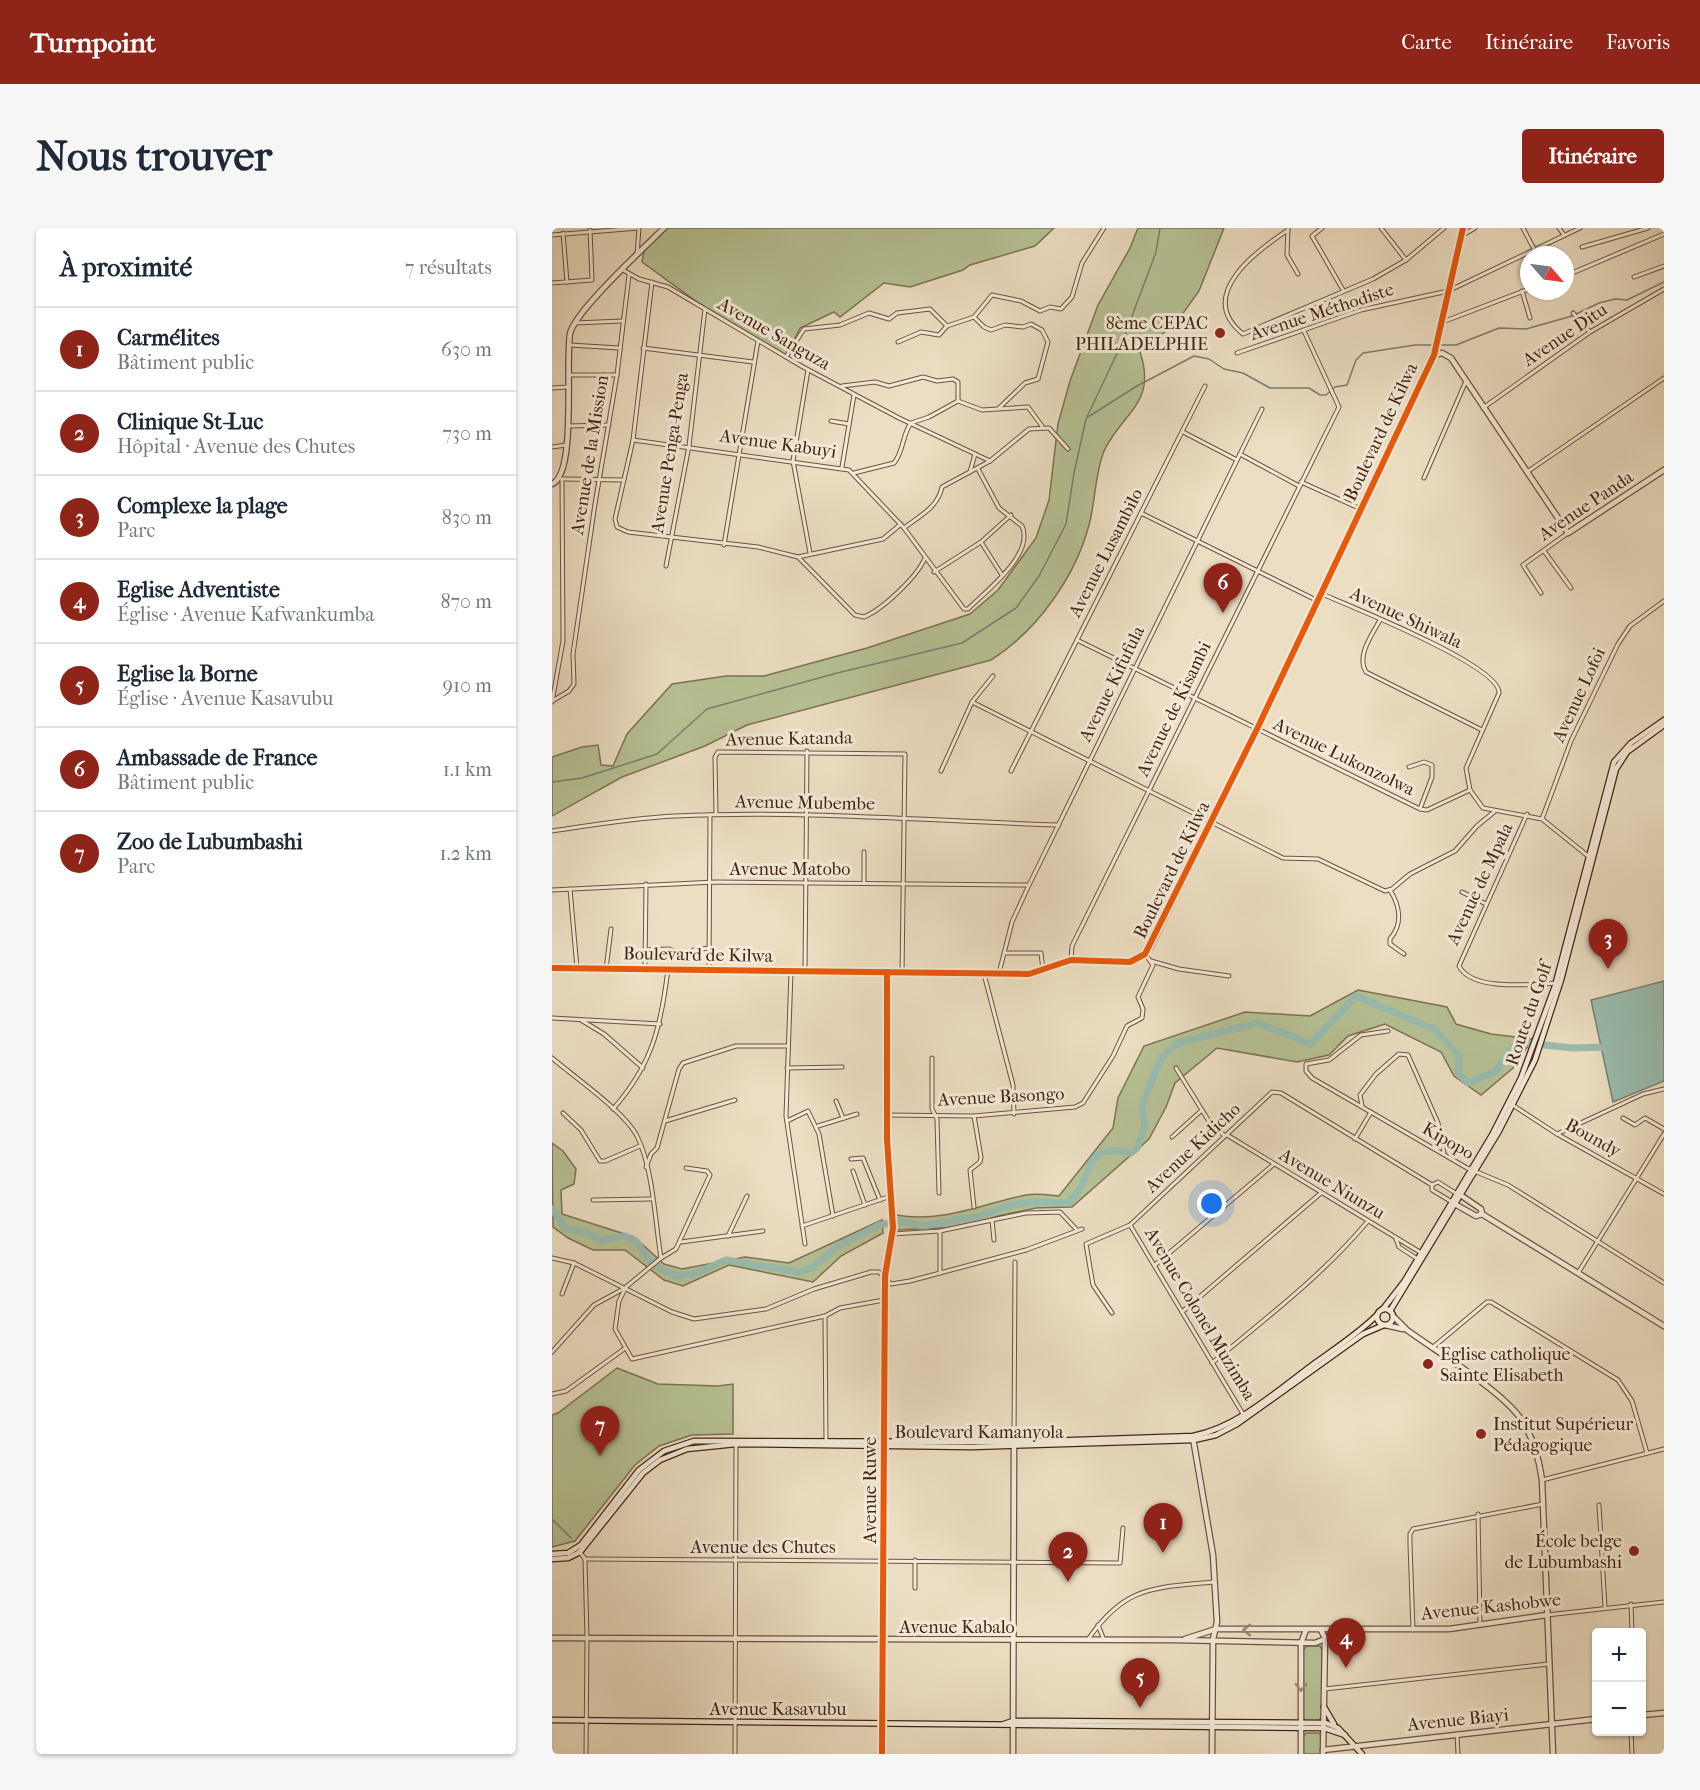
<!DOCTYPE html>
<html lang="fr">
<head>
<meta charset="utf-8">
<style>
	body { margin:0; font-family:"IM FELL French Canon",serif; background:#f6f6f7; color:#1f2937 }
	.controls { position:absolute; right:18px; bottom:18px; display:grid; overflow:hidden; border-radius:6px; box-shadow:0 2px 4px #0004 }
	.controls button { width:54px; height:54px; display:grid; place-items:center; padding:0; border:0; border-bottom:2px solid #e0e1e3; background:#fff; color:#1f2937; font:30px sans-serif }
	.compass { position:absolute; left:968px; top:18px; width:54px; height:54px; border-radius:50%; background:#fff; box-shadow:0 2px 4px #0004; rotate:118deg }
	.you { position:absolute; left:660px; top:976px; width:21px; height:21px; margin:-15px; border:4px solid #fff; border-radius:50%; background:#1a73e8; box-shadow:0 0 0 9px #1a73e833 }
	.badge { display:grid; place-items:center; width:39px; height:39px; border-radius:50%; background:#8f2418; color:#fff; font-size:20px; font-weight:700 }
	.pin { position:absolute; translate:-50% -50px; filter:drop-shadow(0 2px 3px #0008) }
	.pin::after { content:''; position:absolute; top:32px; width:21px; height:18px; background:inherit; clip-path:polygon(0 0,100% 0,50% 100%) }
	.list { margin:0; padding:0; list-style:none }
	h2 { display:flex; justify-content:space-between; align-items:center; height:78px; margin:0; padding:0 24px; font-size:26px }
	h2 small { font-size:20px; font-weight:400; color:#747a83 }
	.list li { display:grid; grid-template-columns:39px 1fr auto; gap:18px; align-items:center; box-sizing:border-box; height:84px; padding:0 24px; border-top:2px solid #e0e1e3 }
	.list b { display:block; font-size:22px; white-space:nowrap }
	.list p { margin:0; font-size:20px; white-space:nowrap; color:#747a83 }
	.list em { font-size:20px; font-style:normal; color:#747a83 }
	.map { position:relative; flex:none; width:1112px; height:1526px; overflow:hidden; border-radius:6px }
	header { display:flex; align-items:center; gap:36px; box-sizing:border-box; height:84px; padding:0 30px; background:#8f2418; color:#fff }
	header strong { font-size:28px }
	nav { display:flex; gap:33px; margin-inline-start:auto; font-size:21px }
	.intro { display:flex; align-items:center; justify-content:space-between; box-sizing:border-box; height:144px; padding:0 36px }
	h1 { margin:0; font-size:42px }
	.button { padding:15px 27px; border-radius:6px; background:#8f2418; color:#fff; font-size:21px; font-weight:700 }
	main { display:flex; gap:36px; padding:0 36px }
	aside { flex:1; background:#fff; border-radius:6px; box-shadow:0 2px 4px #0004 }
	.map>svg:first-child { display:block }
</style>
</head>
<body>
<header>
<strong>Turnpoint</strong>
<nav><a>Carte</a><a>Itinéraire</a><a>Favoris</a></nav>
</header>
<div class="intro"><h1>Nous trouver</h1><a class="button">Itinéraire</a></div>
<main>
<aside>
<h2>À proximité<small>7 résultats</small></h2>
<ul class="list">
<li><span class="badge">1</span><div><b>Carmélites</b><p>Bâtiment public</p></div><em>630 m</em></li>
<li><span class="badge">2</span><div><b>Clinique St-Luc</b><p>Hôpital · Avenue des Chutes</p></div><em>730 m</em></li>
<li><span class="badge">3</span><div><b>Complexe la plage</b><p>Parc</p></div><em>830 m</em></li>
<li><span class="badge">4</span><div><b>Eglise Adventiste</b><p>Église · Avenue Kafwankumba</p></div><em>870 m</em></li>
<li><span class="badge">5</span><div><b>Eglise la Borne</b><p>Église · Avenue Kasavubu</p></div><em>910 m</em></li>
<li><span class="badge">6</span><div><b>Ambassade de France</b><p>Bâtiment public</p></div><em>1.1 km</em></li>
<li><span class="badge">7</span><div><b>Zoo de Lubumbashi</b><p>Parc</p></div><em>1.2 km</em></li>
</ul>
</aside>
<div class="map">
<svg width="1112" height="1526" viewBox="0 0 1112 1526">
	<rect width="100%" height="100%" fill="#ecdec2"/>
	<filter id="stains"><feTurbulence type="fractalNoise" baseFrequency=".00333" numOctaves="4"/><feColorMatrix values="0 0 0 0 .2 0 0 0 0 .09 0 0 0 0 .02 0 0 0 .5 -.17"/></filter>
	<radialGradient id="worn" r=".72"><stop offset=".6" stop-color="#630" stop-opacity="0"/><stop offset="1" stop-color="#630" stop-opacity=".3"/></radialGradient>
	<g fill="#b6c194" stroke="#7c7254" stroke-width="1.5">
		<polygon points="115,0 502,0 483,18 418,37 411,42 358,59 332,55 288,89 282,84 248,100 234,129 163,87 90,34 92,23"/>
		<path d="M586,0h86l-25,63 -23,32 -36,29c17,51 -16,59 -35,97 -9,18 -10,52 -15,72 -13,54 -52,109 -99,139l-244,65 -42,21 -83,31 -70,39v-59l30,-10 16,-2 3,20 12,1 14,-32 45,-50 54,-8h38l103,-28 103,-34 28,-24 38,-52 13,-38 9,-76 12,-43 28,-76 32,-57z"/>
		<path d="M806,762l89,17 9,17 35,10 42,5 -20,29 -32,27 -27,-19 -13,-24 -56,-28 -37,12 -19,19 -32,7 -80,-14 -42,35 -9,24 -17,32 -77,68 -36,1 -38,8 -34,11 -68,3v-15c49,8 84,-11 130,-20 11,-2 23,0 33,1l54,-68 5,-30 26,-52 101,-34 65,4z"/>
		<polygon points="0,915 11,923 24,941 22,956 9,962 10,986 82,1009 112,1036 130,1041 193,1029 237,1035 330,992 331,1005 289,1028 261,1054 177,1037 131,1058 112,1052 73,1022 41,1022 16,1010 1,999"/>
		<polygon points="65,1140 106,1156 166,1158 181,1156 181,1206 140,1207 107,1218 83,1237 23,1313 0,1319 0,1187 6,1185"/>
		<polygon points="755,1418 768,1418 770,1422 770,1489 766,1493 753,1493 751,1489 751,1422"/>
		<polygon points="754,1505 767,1505 770,1509 770,1526 751,1526 751,1509"/>
	</g>
	<polygon fill="#99bcaf" stroke="#777f71" stroke-width="1.5" points="1112,753 1112,853 1061,874 1039,772"/>
	<g fill="none" stroke-linecap="round" stroke-linejoin="round">
		<g stroke="#777f71" stroke-width="1.5">
			<polyline points="536,189 585,158 642,128 657,131 672,141 691,145 718,160 757,160 768,167 774,167 783,159 795,157 804,132 811,125 863,117 904,117 947,100 974,101 1020,88 1047,75 1063,71 1075,72 1112,54"/>
			<polyline points="0,554 30,550 105,526 155,481 285,445 410,415 464,380 487,348 514,296 522,245 534,191 570,115 604,24 608,0"/>
			<polyline points="0,1291 19,1310"/>
		</g>
		<path stroke="#99bcaf" stroke-width="7" d="M0,981l14,20 18,3 17,8 24,-4 11,5 12,18 13,10 16,7 17,-2 32,-14 73,12 14,-5 25,-21 41,-21 21,-4 24,5 56,-10 28,-10 27,-4 33,1c29,-23 9,-62 63,-50l6,-5 8,-23 -3,-19 8,-21 12,-28 16,-14 81,-20 51,21 46,-48 78,33 25,26 -1,18 10,10 27,-11 23,-30 54,6 39,-1"/>
		<defs>
			<g id="minor">
				<polyline points="736,0 735,27 746,46"/>
				<polyline points="770,0 760,8 791,62"/>
				<polyline points="829,0 854,32"/>
				<polyline points="971,0 982,21"/>
				<polyline points="1007,0 1012,7"/>
				<path d="M736,2c-32,21 -93,66 -45,104l130,-55 33,-19 38,-32"/>
				<polyline points="11,5 15,54"/>
				<polyline points="0,7 87,0 85,27"/>
				<polyline points="909,8 923,0"/>
				<polyline points="1030,19 1096,0"/>
				<polyline points="71,42 87,51 116,59 251,139 347,190 438,233"/>
				<polyline points="1013,48 1112,6"/>
				<polyline points="1082,49 1112,38"/>
				<polyline points="100,54 81,212 63,291 65,299 76,304 206,319 246,329 331,311 349,296"/>
				<polyline points="0,55 40,52 38,2"/>
				<polyline points="970,63 978,90"/>
				<polyline points="1021,85 1038,104"/>
				<polyline points="422,89 432,99 439,102 453,97 471,99 479,96 490,102 496,114 486,151 473,155 447,180"/>
				<polyline points="23,95 70,93"/>
				<polyline points="888,95 977,61"/>
				<polyline points="346,114 369,104 387,107 395,98 422,89 440,67 469,73 488,83 498,79 509,81 520,69 530,35 552,0"/>
				<polyline points="18,117 67,120"/>
				<polyline points="91,120 201,134"/>
				<polyline points="685,125 809,82 896,63 1028,0"/>
				<polyline points="882,127 911,0"/>
				<polyline points="234,129 252,101 288,97 317,85 337,91 345,85 378,81 395,98"/>
				<polyline points="256,142 241,233 258,325"/>
				<polyline points="16,147 65,147"/>
				<polyline points="290,158 323,154 337,158 371,149 385,153 401,151 406,154 406,173"/>
				<polyline points="0,160 16,159"/>
				<polyline points="406,173 430,182 476,179 490,198"/>
				<polyline points="931,180 1038,104 1112,61"/>
				<polyline points="279,193 297,196"/>
				<polyline points="16,198 57,197"/>
				<polyline points="631,204 685,232"/>
				<path d="M81,212l216,30 55,58 60,81h4c18,-18 67,-55 54,-83l-23,-18 -21,-39"/>
				<polyline points="0,219 14,217"/>
				<polyline points="688,226 747,258"/>
				<polyline points="290,239 302,167"/>
				<polyline points="418,244 423,226"/>
				<polyline points="975,244 1112,150"/>
				<path d="M302,245l40,-10c10,-12 8,-28 17,-40l18,-6 29,-16"/>
				<polyline points="872,250 914,153"/>
				<polyline points="10,251 72,252"/>
				<polyline points="749,254 809,281"/>
				<polyline points="589,285 766,373"/>
				<path d="M352,300c17,-13 34,-21 38,-41l48,-26 39,-32 20,-1 19,21"/>
				<polyline points="429,314 450,347"/>
				<polyline points="172,317 206,113"/>
				<polyline points="992,323 1019,360"/>
				<path d="M246,329l57,58 9,2c19,-8 53,-40 61,-59"/>
				<polyline points="114,338 137,218 153,81"/>
				<polyline points="382,344 429,314 459,287"/>
				<polyline points="989,365 971,337 1016,305"/>
				<path d="M770,366c28,12 179,72 177,99l-33,75 4,22 13,18 59,11 46,37"/>
				<path d="M828,392c-8,15 -24,36 -14,52l116,58"/>
				<polyline points="525,412 868,581 875,582 918,562"/>
				<polyline points="2,472 17,463 22,456 21,426 43,276 65,147 77,47"/>
				<polyline points="0,474 11,413 10,251"/>
				<polyline points="420,474 731,630 766,631 833,663 840,661 858,646 903,623 925,598 942,584"/>
				<polyline points="857,539 872,534 880,537 880,549 868,581"/>
				<polyline points="389,543 420,474 441,448"/>
				<polyline points="459,543 653,158"/>
				<polyline points="164,586 163,529 166,524 353,526 350,745"/>
				<path d="M975,586l-68,152c13,26 74,18 99,17"/>
				<polyline points="990,591 1019,513 1066,416 1078,398 1112,373"/>
				<path d="M0,603c40,-6 82,-13 123,-15 128,-6 256,5 384,9"/>
				<polyline points="312,624 312,655"/>
				<polyline points="18,661 25,740"/>
				<polyline points="0,662 163,654 477,657"/>
				<path d="M838,662c10,16 13,34 0,49v5l14,10"/>
				<polyline points="910,664 934,676"/>
				<polyline points="93,722 117,721 131,727 142,722 157,720"/>
				<polyline points="453,725 489,725 491,742"/>
				<polyline points="519,732 520,718 787,179 752,103"/>
				<polyline points="599,733 627,741 677,748"/>
				<polyline points="54,741 59,701"/>
				<polyline points="93,741 94,656"/>
				<polyline points="157,742 158,587"/>
				<polyline points="239,744 234,888 253,1016"/>
				<polyline points="253,744 255,523"/>
				<polyline points="447,745 460,694 477,657 710,181"/>
				<polyline points="432,746 461,857 462,886"/>
				<polyline points="0,790 108,796"/>
				<polyline points="29,792 52,806 91,840"/>
				<polyline points="836,803 809,807 777,832 754,836 754,843 760,850 915,940 956,957 1112,1055"/>
				<path d="M0,830c21,18 73,54 85,78 16,32 18,85 24,122"/>
				<polyline points="380,830 380,881 385,891 387,965"/>
				<polyline points="235,840 290,839"/>
				<polyline points="624,840 658,895 673,908"/>
				<polyline points="284,873 291,890"/>
				<polyline points="959,876 1005,906 1112,966"/>
				<polyline points="810,878 808,867 824,846 847,826 856,827 886,895 892,925"/>
				<path d="M61,881c39,-44 48,-82 55,-140"/>
				<polyline points="11,885 29,902 48,933 53,933 88,918"/>
				<polyline points="335,887 422,888 523,879 531,875 561,828 575,798 590,790 591,781 586,769 601,737 593,726"/>
				<polyline points="1071,890 1083,897 1093,890 1112,901"/>
				<polyline points="113,893 183,872"/>
				<polyline points="235,893 256,883 267,906 281,988"/>
				<polyline points="266,898 305,886"/>
				<polyline points="1005,906 1091,866 1112,861"/>
				<polyline points="675,907 871,1026"/>
				<polyline points="620,909 650,882"/>
				<polyline points="803,911 819,884"/>
				<polyline points="299,931 311,930 328,972"/>
				<polyline points="94,939 99,926 105,920 127,841 131,835 184,818 236,818"/>
				<polyline points="134,940 155,943 158,947 124,1021 109,1030 74,1059 67,1073 63,1101 80,1131 273,1088 288,1080 332,1072"/>
				<polyline points="301,943 313,977"/>
				<polyline points="880,957 886,954 905,966"/>
				<polyline points="41,972 99,971"/>
				<polyline points="422,979 418,942 428,934 429,929 422,888"/>
				<polyline points="440,992 474,985 508,984 525,1002"/>
				<polyline points="578,997 691,1186"/>
				<polyline points="250,998 339,968"/>
				<polyline points="340,1006 388,1003 440,992 442,1012"/>
				<polyline points="176,1008 195,968"/>
				<polyline points="844,1011 847,1019 867,1032"/>
				<polyline points="129,1014 211,1003"/>
				<polyline points="0,1030 22,1035 120,1084 142,1091 214,1081 262,1061 319,1044 327,1044 339,1056 358,1053 474,1022 530,1001"/>
				<polyline points="603,1037 722,936"/>
				<polyline points="388,1045 388,1003"/>
				<polyline points="1026,1045 1112,906"/>
				<polyline points="10,1066 22,1035"/>
				<polyline points="630,1084 769,965"/>
				<polyline points="560,1085 541,1057 534,1016 578,997 720,864 729,865 880,957 880,962 900,974"/>
				<polyline points="273,1089 274,1213"/>
				<polyline points="880,1120 935,1074 939,1074 1066,1152 1080,1173 1095,1225"/>
				<polyline points="0,1124 42,1077 73,1060"/>
				<path d="M660,1135c54,-45 111,-88 156,-142"/>
				<polyline points="0,1166 14,1163 72,1121"/>
				<polyline points="462,1214 463,1034"/>
				<polyline points="990,1252 1112,1221"/>
				<polyline points="1047,1277 1053,1379"/>
				<polyline points="926,1286 928,1395"/>
				<polyline points="27,1323 33,1331 35,1410 34,1526"/>
				<polyline points="33,1331 568,1335 571,1300"/>
				<polyline points="363,1360 363,1332"/>
				<polyline points="1079,1376 1080,1404"/>
				<polyline points="995,1387 1112,1374"/>
				<polyline points="546,1397 552,1412"/>
				<polyline points="861,1402 858,1316 858,1306 861,1301 991,1276"/>
				<path d="M537,1410c37,-53 65,-50 125,-56"/>
				<polyline points="773,1461 996,1436"/>
				<polyline points="1079,1504 1080,1526"/>
				<polyline points="905,1506 906,1526"/>
				<polyline points="183,1526 184,1216"/>
			</g>
			<g id="tertiary">
				<path d="M0,256c25,-10 13,-122 18,-150 3,-21 76,-88 94,-106"/>
				<path d="M0,740l477,6c16,-3 29,-11 45,-14 25,-5 57,13 76,-12l107,-219 177,-374 8,-2 9,5 117,175 96,-63"/>
				<polyline points="907,966 929,981 930,986 1112,1098"/>
				<polyline points="901,975 924,988 930,986"/>
				<path d="M841,1088l14,14c30,22 94,60 114,89 12,18 18,40 21,61l11,274"/>
				<polyline points="833,1097 851,1101"/>
				<polyline points="641,1210 661,1327 665,1394 661,1411 660,1526"/>
				<polyline points="769,1402 773,1410 771,1526"/>
				<polyline points="0,1410 623,1412 763,1415 773,1411"/>
				<polyline points="633,1411 664,1401 897,1401 995,1387"/>
				<polyline points="1090,1487 1112,1485"/>
				<polyline points="771,1522 1044,1491"/>
				<polyline points="330,1526 333,1048 341,1000 335,911 335,744"/>
				<polyline points="461,1526 462,1214"/>
				<polyline points="749,1526 749,1415 754,1402"/>
			</g>
			<g id="secondary">
				<circle cx="833" cy="1089" r="8"/>
				<polyline points="831,1081 852,1054 900,974 940,907 969,850 1003,758 1062,534 1079,515 1112,492"/>
				<polyline points="838,1083 947,903 983,832 1009,752 1064,541 1075,524 1112,497"/>
				<path d="M0,1326l16,-1 13,-8 58,-75 25,-19 30,-10 320,1 179,-6c46,-9 85,-46 122,-73 21,-15 44,-30 62,-48"/>
				<polyline points="0,1331 16,1330 28,1324 91,1245 108,1232 135,1221 184,1216 420,1219 642,1212 664,1207 685,1196 811,1106 832,1097"/>
				<polyline points="772,1479 782,1496"/>
				<polyline points="0,1492 772,1500 793,1507"/>
				<polyline points="452,1496 461,1493 492,1493 774,1495 786,1500 810,1526"/>
			</g>
		</defs>
		<use href="#minor" stroke="#6d5240" stroke-width="5"/>
		<use href="#tertiary" stroke="#6d5240" stroke-width="7"/>
		<use href="#secondary" stroke="#432314" stroke-width="7"/>
		<use href="#minor" stroke="#f3ead7" stroke-width="3"/>
		<use href="#tertiary" stroke="#f3ead7" stroke-width="4.5"/>
		<use href="#secondary" stroke="#f3ead7" stroke-width="4.5"/>
		<defs>
			<g id="cycleway">
				<polyline points="0,740 477,746 519,732 578,734 593,726 705,501 882,127 911,0"/>
				<polyline points="330,1526 333,1048 341,1000 335,911 335,744"/>
			</g>
		</defs>
		<use href="#cycleway" stroke="#f3ead7" stroke-width="10"/>
		<use href="#cycleway" stroke="#e8590c" stroke-width="6"/>
	</g>
	<defs><path id="oneway-chevron" d="M-2-3.5L2.5 0L-2 3.5" fill="none" stroke-width="1.6" stroke-linecap="round" stroke-linejoin="round" transform="scale(1.5)"/></defs>
	<g stroke="#9b8676">
		<use href="#oneway-chevron" transform="translate(695 1402) rotate(-180)"/>
		<use href="#oneway-chevron" transform="translate(749 1459) rotate(90)"/>
	</g>
	<g fill="#8f2418" stroke="#f3ead7" stroke-width="2">
		<circle cx="668" cy="105" r="6"/>
		<circle cx="876" cy="1136" r="6"/>
		<circle cx="929" cy="1206" r="6"/>
		<circle cx="1082" cy="1323" r="6"/>
	</g>
	<g text-anchor="middle" dominant-baseline="central" stroke-width="6" stroke-linejoin="round" paint-order="stroke">
		<g font-size="18" fill="#432314" stroke="#f3ead7">
			<text transform="translate(770 84) rotate(-18)">Avenue Méthodiste</text>
			<text transform="translate(222 106) rotate(30)">Avenue Sanguza</text>
			<text transform="translate(1013 107) rotate(-34)">Avenue Ditu</text>
			<text transform="translate(829 204) rotate(-65)">Boulevard de Kilwa</text>
			<text transform="translate(226 216) rotate(8)">Avenue Kabuyi</text>
			<text transform="translate(118 225) rotate(-81)">Avenue Penga-Penga</text>
			<text transform="translate(38 227) rotate(-81)">Avenue de la Mission</text>
			<text transform="translate(1034 278) rotate(-34)">Avenue Panda</text>
			<text transform="translate(554 325) rotate(-63)">Avenue Lusambilo</text>
			<text transform="translate(854 390) rotate(25)">Avenue Shiwala</text>
			<text transform="translate(560 456) rotate(-64)">Avenue Kifufula</text>
			<text transform="translate(1027 467) rotate(-65)">Avenue Lofoi</text>
			<text transform="translate(622 481) rotate(-64)">Avenue de Kisambi</text>
			<text transform="translate(237 511) rotate(-1)">Avenue Katanda</text>
			<text transform="translate(792 529) rotate(26)">Avenue Lukonzolwa</text>
			<text transform="translate(253 575) rotate(1)">Avenue Mubembe</text>
			<text x="238" y="641">Avenue Matobo</text>
			<text transform="translate(620 642) rotate(-64)">Boulevard de Kilwa</text>
			<text transform="translate(928 656) rotate(-65)">Avenue de Mpala</text>
			<text transform="translate(146 727) rotate(1)">Boulevard de Kilwa</text>
			<text transform="translate(977 786) rotate(-71)">Route du Golf</text>
			<text transform="translate(449 869) rotate(-3)">Avenue Basongo</text>
			<text transform="translate(1041 910) rotate(29)">Boundy</text>
			<text transform="translate(896 913) rotate(30)">Kipopo</text>
			<text transform="translate(641 920) rotate(-43)">Avenue Kidicho</text>
			<text transform="translate(780 956) rotate(31)">Avenue Niunzu</text>
			<text transform="translate(648 1086) rotate(59)">Avenue Colonel Muzimba</text>
			<text x="427" y="1204">Boulevard Kamanyola</text>
			<text transform="translate(318 1262) rotate(-90)">Avenue Ruwe</text>
			<text x="211" y="1319">Avenue des Chutes</text>
			<text transform="translate(939 1379) rotate(-6)">Avenue Kashobwe</text>
			<text x="405" y="1399">Avenue Kabalo</text>
			<text x="226" y="1481">Avenue Kasavubu</text>
			<text transform="translate(906 1492) rotate(-6)">Avenue Biayi</text>
		</g>
		<g font-size="18" fill="#432314" stroke="#f3ead7" text-anchor="end">
			<text x="656" y="95">8ème CEPAC<tspan x="656" dy="21">PHILADELPHIE</tspan></text>
			<text x="888" y="1126" text-anchor="start">Eglise catholique<tspan x="888" dy="21">Sainte Elisabeth</tspan></text>
			<text x="941" y="1196" text-anchor="start">Institut Supérieur<tspan x="941" dy="21">Pédagogique</tspan></text>
			<text x="1070" y="1313">École belge<tspan x="1070" dy="21">de Lubumbashi</tspan></text>
		</g>
	</g>
	<rect width="100%" height="100%" filter="url(#stains)"/>
	<rect width="100%" height="100%" fill="url(#worn)"/>
</svg>
<div class="controls">
<button>+</button>
<button>−</button>
</div>
<svg class="compass" viewBox="-18 -18 36 36"><path d="M0-13l5 13h-10z" fill="#e53935"/><path d="M0 13l5-13h-10z" fill="#747a83"/></svg>
<div class="you"></div>
<div class="pin badge" style="left:611px;top:1325px">1</div>
<div class="pin badge" style="left:516px;top:1354px">2</div>
<div class="pin badge" style="left:1056px;top:741px">3</div>
<div class="pin badge" style="left:794px;top:1440px">4</div>
<div class="pin badge" style="left:588px;top:1480px">5</div>
<div class="pin badge" style="left:671px;top:385px">6</div>
<div class="pin badge" style="left:48px;top:1228px">7</div>
</div>
</main>
</body>
</html>
